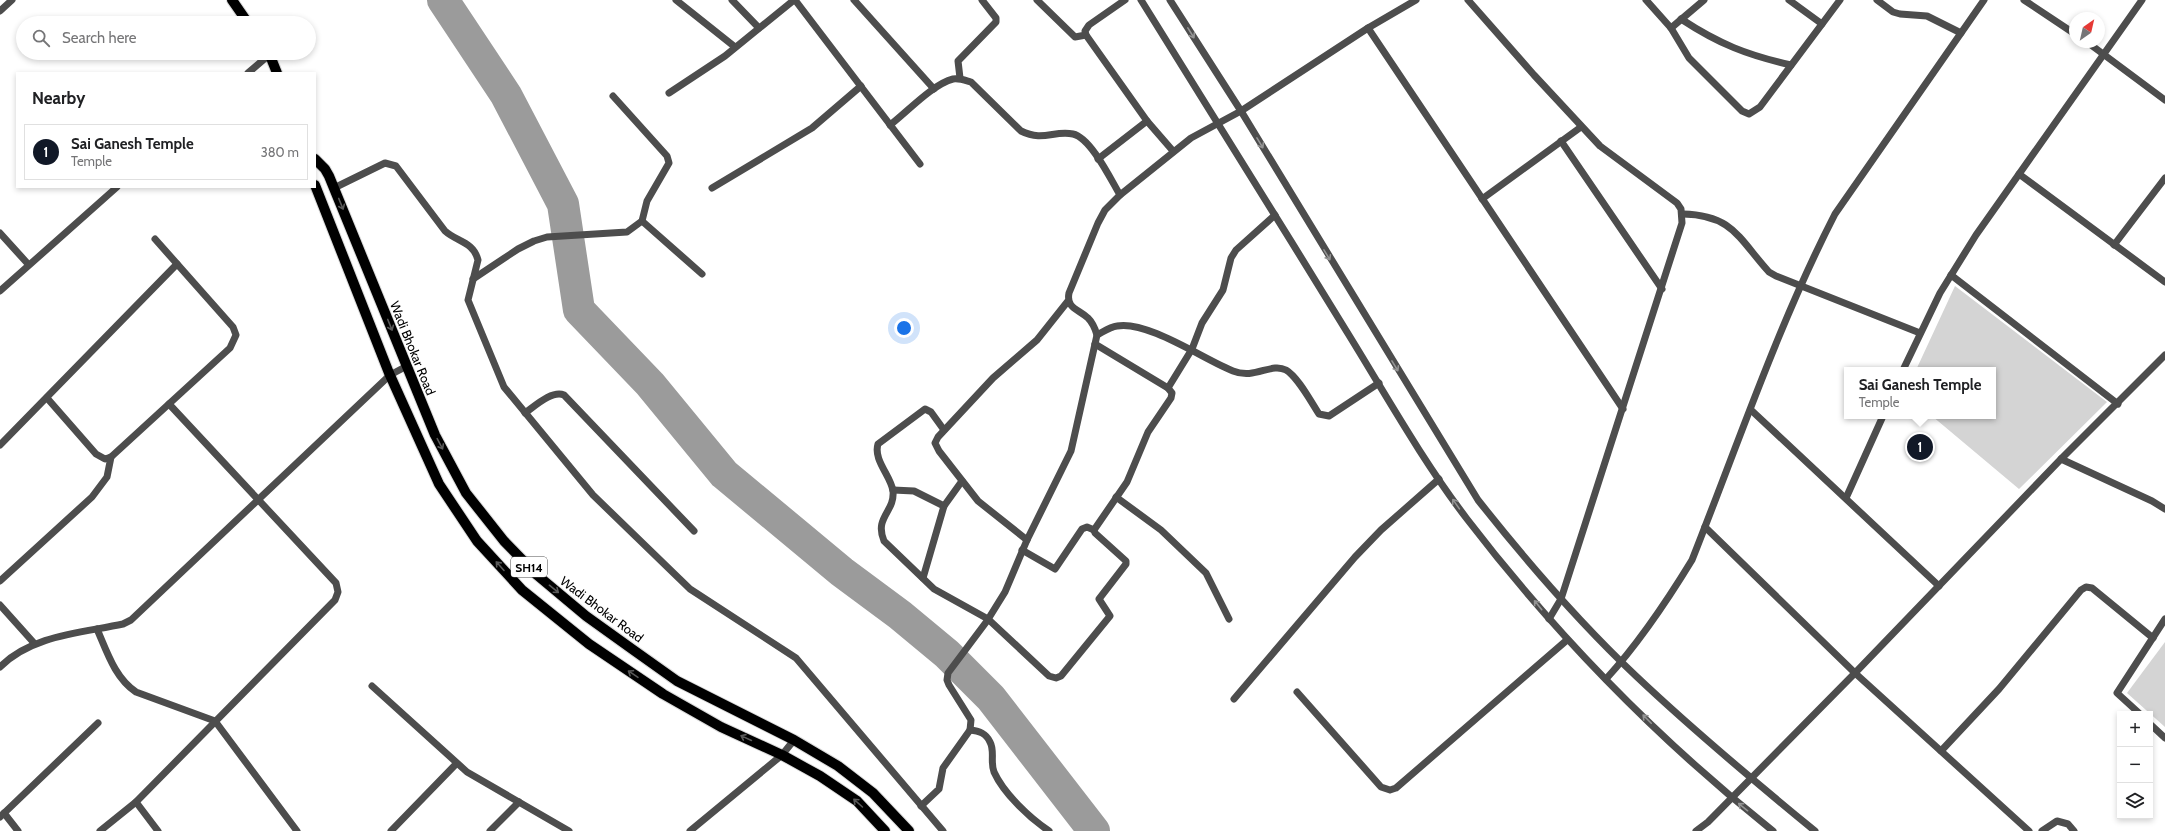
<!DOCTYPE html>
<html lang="en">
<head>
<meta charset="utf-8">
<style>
	body { margin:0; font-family:Cabin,sans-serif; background:#f6f6f6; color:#202124 }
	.controls { position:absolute; right:12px; bottom:12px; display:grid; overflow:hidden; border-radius:0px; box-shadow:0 2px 6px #0003 }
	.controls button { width:36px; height:36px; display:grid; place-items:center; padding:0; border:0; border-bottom:1px solid #e0e0e0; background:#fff; color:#202124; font:20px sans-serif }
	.compass { position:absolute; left:2069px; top:12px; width:36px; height:36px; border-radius:50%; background:#fff; box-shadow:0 2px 6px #0003; rotate:34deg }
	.you { position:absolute; left:904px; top:328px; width:14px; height:14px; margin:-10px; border:3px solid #fff; border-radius:50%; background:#1a73e8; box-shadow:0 0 0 6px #1a73e833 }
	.badge { display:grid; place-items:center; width:26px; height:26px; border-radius:50%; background:#111827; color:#fff; font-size:13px; font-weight:700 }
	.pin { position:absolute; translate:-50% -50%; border:2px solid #fff; box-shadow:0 1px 4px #0006 }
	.popup { position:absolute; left:1844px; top:367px; width:152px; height:52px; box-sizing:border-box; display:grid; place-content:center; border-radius:0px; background:#fff; filter:drop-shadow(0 1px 3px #0005); font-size:13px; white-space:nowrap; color:#757577 }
	.popup b { font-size:15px; color:#202124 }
	.popup::after { content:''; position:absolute; left:50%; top:100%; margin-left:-8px; border:8px solid transparent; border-top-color:#fff }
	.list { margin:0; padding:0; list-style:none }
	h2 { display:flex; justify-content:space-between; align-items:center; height:52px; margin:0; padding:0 16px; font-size:17px }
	h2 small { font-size:13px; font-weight:400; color:#757577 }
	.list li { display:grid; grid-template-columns:26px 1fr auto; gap:12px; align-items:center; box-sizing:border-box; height:56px; margin:0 8px 8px; padding:0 8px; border:1px solid #e0e0e0; border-radius:0px }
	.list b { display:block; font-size:15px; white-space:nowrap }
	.list p { margin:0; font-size:13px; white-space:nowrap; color:#757577 }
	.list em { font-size:13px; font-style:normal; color:#757577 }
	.icon { flex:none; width:22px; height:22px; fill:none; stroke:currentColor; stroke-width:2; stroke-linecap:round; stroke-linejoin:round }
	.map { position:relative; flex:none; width:2165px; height:831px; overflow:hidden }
	.search { position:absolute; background:#fff; box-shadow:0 2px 6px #0003; left:16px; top:16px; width:300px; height:44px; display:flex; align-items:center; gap:10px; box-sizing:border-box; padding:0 14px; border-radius:22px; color:#757577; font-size:15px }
	.panel { position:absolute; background:#fff; box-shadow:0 2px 6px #0003; left:16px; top:72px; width:300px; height:116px; border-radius:0px }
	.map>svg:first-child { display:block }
</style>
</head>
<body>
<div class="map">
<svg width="2165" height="831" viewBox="0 0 2165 831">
	<rect width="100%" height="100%" fill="#fff"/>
	<g fill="#d4d4d4">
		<polygon points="1955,286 2107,402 2019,489 1932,416 1993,416 1993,370 1916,370"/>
		<polygon points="2165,642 2165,727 2127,693"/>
	</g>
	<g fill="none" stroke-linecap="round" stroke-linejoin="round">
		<polyline stroke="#9b9b9b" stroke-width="32" points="443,0 506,95 563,204 579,310 650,384 724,474 842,572 900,615 947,654 991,698 1094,831"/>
		<defs>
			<g id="major">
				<polyline points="232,0 248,23"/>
				<polyline points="269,53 277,73"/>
				<polyline points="315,159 325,169 329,176 435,435 466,493 504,541 537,575 586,616 632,649 677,681 794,740 838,766 873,793 909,831"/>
				<polyline points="315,185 389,373 439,484 477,541 522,590 589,644 663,694 721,727 782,755 820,776 857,801 885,831"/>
			</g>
		</defs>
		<use href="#major" stroke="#dbdbdb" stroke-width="12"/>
		<g stroke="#4d4d4d" stroke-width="7">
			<polyline points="676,0 735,47"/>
			<polyline points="732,0 759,28"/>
			<polyline points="795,0 920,164"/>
			<polyline points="854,0 934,89"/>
			<polyline points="1037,0 1075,37 1086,35"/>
			<polyline points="1125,0 1089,25 1085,31 1086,35 1147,121 1173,151"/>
			<path d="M1141,0c69,111 138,221 206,332 39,63 75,128 120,187 89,116 192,221 306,312"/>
			<path d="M1170,0l71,111 237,389c49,62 101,122 158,176 57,54 118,105 179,155"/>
			<polyline points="1468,0 1534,75 1600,146 1677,203 1681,209 1682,223 1561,599 1549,619"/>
			<polyline points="1646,0 1671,28 1689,58 1742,111 1749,114 1760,107 1840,0"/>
			<polyline points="1789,0 1822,24"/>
			<polyline points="1877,0 1893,12 1900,14 1927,16 1961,33"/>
			<polyline points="2024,0 2075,34"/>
			<polyline points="0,11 12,0"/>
			<path d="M1681,19c38,25 66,36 110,46"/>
			<polyline points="1368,28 1623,409"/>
			<polyline points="1671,28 1704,0"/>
			<polyline points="2087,42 2165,100"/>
			<polyline points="248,73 270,54"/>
			<polyline points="960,78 958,61 996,22 996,18 982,0"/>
			<polyline points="669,93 725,56 794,0"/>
			<path d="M890,125c17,-13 43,-41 63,-46 6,-1 11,1 18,3l50,49c22,11 33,-1 52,3 18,4 38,46 47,61"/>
			<polyline points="1561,141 1662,289"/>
			<polyline points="1098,159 1147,121"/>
			<polyline points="2019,174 2165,282"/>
			<path d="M334,188l51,-25 11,3 49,65c12,11 28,10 33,29l-10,40 36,87 89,108 97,94 106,69 147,173"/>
			<polyline points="712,188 812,128 861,86"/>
			<polyline points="1482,199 1581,127"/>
			<path d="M1683,214c50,1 56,25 86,58l7,4 144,57"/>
			<polyline points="642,221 702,274"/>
			<polyline points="0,233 28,264"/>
			<polyline points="2114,245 2165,178"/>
			<polyline points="1951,275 2118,404"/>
			<polyline points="473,279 518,249 534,241 547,237 627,232 642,221 647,201 669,163 667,156 613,96"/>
			<polyline points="0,291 117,187"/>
			<path d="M1097,335c6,-3 13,-8 20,-9 30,-6 88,34 116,45 22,9 38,-9 53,-1 12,7 25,32 33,44l10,2 50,-33"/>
			<polyline points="1903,370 1940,293 1976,235 2142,0"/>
			<polyline points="1168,388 1192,349 1202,323 1223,290 1231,258 1236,250 1275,215"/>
			<polyline points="47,398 96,454 105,459 111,457 230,348 236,335 233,327 155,239"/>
			<polyline points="1751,410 1939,586"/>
			<path d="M525,413c10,-7 27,-23 39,-18l130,136"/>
			<path d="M944,430l-13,-18 -6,-3 -47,35c-5,16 13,32 15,47 2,21 -19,26 -9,50l50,48 54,30 61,57 7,2 5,-2 49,-60 -11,-17 27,-35v-3l-31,-28 -1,-3 33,-48 21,-50 23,-34 1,-5 -4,-5 -73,-44"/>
			<polyline points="0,445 177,264"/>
			<polyline points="2061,459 2152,501 2165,509"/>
			<polyline points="893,490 914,491 944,506"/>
			<polyline points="1116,497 1161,530 1206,573 1229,619"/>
			<polyline points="1846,498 1883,416"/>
			<polyline points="1705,527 1855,673 2029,831"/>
			<polyline points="1027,540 978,501 939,451 935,443 938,437 993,378 1037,340 1068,301"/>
			<polyline points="1022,550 1055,569 1082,529 1087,527 1094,530"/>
			<polyline points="923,578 944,506 962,481"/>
			<polyline points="0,581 92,497 107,477 111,457"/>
			<polyline points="0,605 34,643"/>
			<path d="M97,629c10,23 18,49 39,63l79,29 82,110"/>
			<path d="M0,667c32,-32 81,-34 123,-43l8,-4 259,-245 17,-9"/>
			<path d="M1606,679c33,-36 61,-78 86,-119 46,-116 86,-235 143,-346l149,-214"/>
			<polyline points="372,686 467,772 569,831"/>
			<polyline points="1297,692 1381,787 1390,790 1396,788 1567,640"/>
			<polyline points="1234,699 1355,557 1381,530 1439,479"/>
			<polyline points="2140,714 2117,693 2165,619"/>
			<polyline points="2150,724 2165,738"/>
			<path d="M970,730c9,1 16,3 20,12 5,9 0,20 4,30 10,22 36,46 55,59"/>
			<polyline points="1941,751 1999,689 2081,590 2086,587 2092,588 2153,638"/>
			<polyline points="136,802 158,831"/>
			<path d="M921,806l18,-17 4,-21 27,-38 1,-10 -22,-35 -2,-5 1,-7 39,-52 18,-29 22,-52 44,-89 26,-116c-2,-7 -4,-12 -9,-17 -10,-9 -22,-10 -19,-25l29,-70 7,-13 15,-15 71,-57 50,-27 127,-83 48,-28"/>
			<polyline points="4,813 18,831"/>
			<polyline points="0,817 98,723"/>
			<polyline points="100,831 136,802 335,600 338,592 336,583 169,404"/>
			<polyline points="391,831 456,764"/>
			<polyline points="490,831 519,802"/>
			<polyline points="690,831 782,755 794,740"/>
			<polyline points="1696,831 1708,822 1855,673 2061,459 2165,355"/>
			<polyline points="2042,831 2057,821 2068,824 2074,831"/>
		</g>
		<use href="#major" stroke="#000" stroke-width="10"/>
	</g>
	<defs><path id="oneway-shaft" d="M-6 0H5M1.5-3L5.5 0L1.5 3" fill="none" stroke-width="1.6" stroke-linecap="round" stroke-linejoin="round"/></defs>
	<g stroke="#949494">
		<use href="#oneway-shaft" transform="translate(1191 33) rotate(58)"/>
		<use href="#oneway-shaft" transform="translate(1260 143) rotate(59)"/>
		<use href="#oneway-shaft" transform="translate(1327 255) rotate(59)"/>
		<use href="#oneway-shaft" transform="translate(1395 366) rotate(59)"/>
		<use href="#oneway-shaft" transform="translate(1456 504) rotate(-125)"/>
		<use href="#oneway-shaft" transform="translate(1538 605) rotate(-129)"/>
		<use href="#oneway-shaft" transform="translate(1647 719) rotate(-135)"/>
		<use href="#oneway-shaft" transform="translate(1743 807) rotate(-141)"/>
	</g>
	<g stroke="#595959">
		<use href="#oneway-shaft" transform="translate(341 204) rotate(68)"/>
		<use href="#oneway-shaft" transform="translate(390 325) rotate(68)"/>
		<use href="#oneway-shaft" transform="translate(440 444) rotate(62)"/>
		<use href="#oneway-shaft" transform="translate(500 566) rotate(-132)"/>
		<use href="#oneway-shaft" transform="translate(554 589) rotate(39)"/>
		<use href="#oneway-shaft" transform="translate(633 674) rotate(-146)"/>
		<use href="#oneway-shaft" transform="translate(746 738) rotate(-155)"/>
		<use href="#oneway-shaft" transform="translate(858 803) rotate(-138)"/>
	</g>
	<g text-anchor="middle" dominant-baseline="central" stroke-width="3.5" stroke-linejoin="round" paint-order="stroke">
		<rect fill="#fff" stroke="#4c4c4c" stroke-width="1" x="511" y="557" width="36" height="20" rx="3"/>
		<g font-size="12" font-weight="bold" fill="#000">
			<text x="529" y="567">SH14</text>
		</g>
		<g font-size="13" fill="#000" stroke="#fff">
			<text transform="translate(413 348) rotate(68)">Wadi Bhokar Road</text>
			<text transform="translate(602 609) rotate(37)">Wadi Bhokar Road</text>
		</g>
	</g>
</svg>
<div class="controls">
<button>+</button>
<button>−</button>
<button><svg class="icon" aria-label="layers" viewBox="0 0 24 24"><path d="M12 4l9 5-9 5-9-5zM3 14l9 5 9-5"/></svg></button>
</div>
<svg class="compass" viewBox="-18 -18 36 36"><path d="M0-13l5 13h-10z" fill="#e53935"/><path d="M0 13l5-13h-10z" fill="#757577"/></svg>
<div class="you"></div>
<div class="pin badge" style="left:1920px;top:447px">1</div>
<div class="popup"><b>Sai Ganesh Temple</b>Temple</div>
<div class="search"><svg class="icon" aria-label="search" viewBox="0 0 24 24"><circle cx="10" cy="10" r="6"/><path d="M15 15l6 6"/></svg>Search here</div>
<section class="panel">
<h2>Nearby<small></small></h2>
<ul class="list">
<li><span class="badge">1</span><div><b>Sai Ganesh Temple</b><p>Temple</p></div><em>380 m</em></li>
</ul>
</section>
</div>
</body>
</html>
